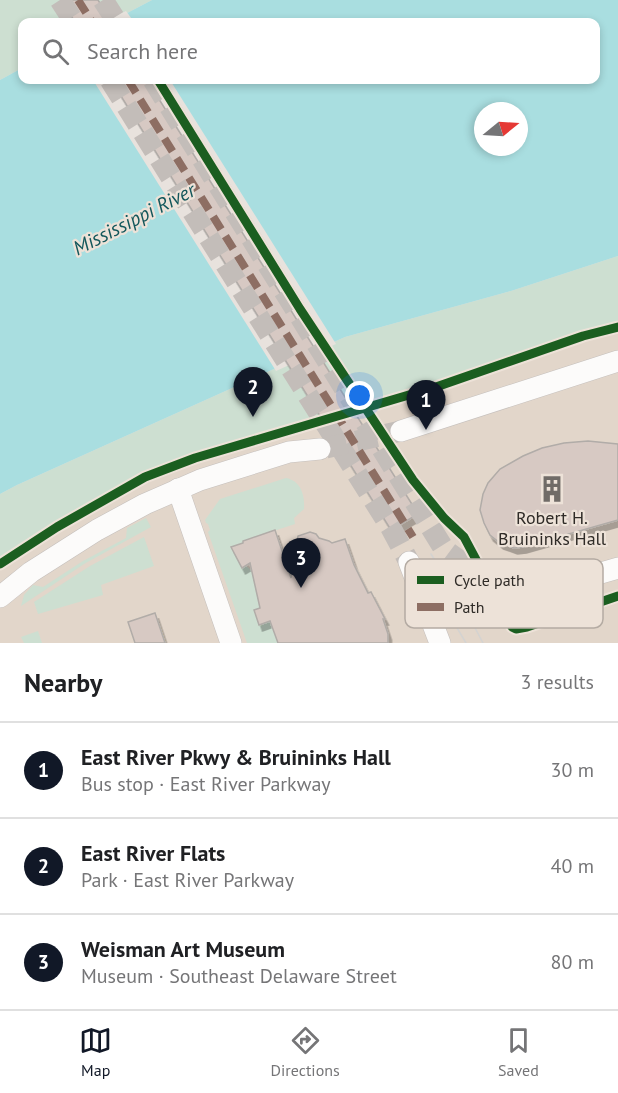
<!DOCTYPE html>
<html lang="en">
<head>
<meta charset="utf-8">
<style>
	body { margin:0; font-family:"PT Sans",sans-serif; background:#f6f6f6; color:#202124 }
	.compass { position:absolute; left:474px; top:102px; width:54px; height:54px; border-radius:50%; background:#fff; box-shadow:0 3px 9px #0003; rotate:72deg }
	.you { position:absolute; left:360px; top:396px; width:21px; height:21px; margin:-15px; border:4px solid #fff; border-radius:50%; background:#1a73e8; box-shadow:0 0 0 9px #1a73e833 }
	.badge { display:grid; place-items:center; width:39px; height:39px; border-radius:50%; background:#111827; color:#fff; font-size:20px; font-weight:700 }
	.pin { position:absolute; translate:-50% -50px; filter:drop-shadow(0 2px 3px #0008) }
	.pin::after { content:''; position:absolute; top:32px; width:21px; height:18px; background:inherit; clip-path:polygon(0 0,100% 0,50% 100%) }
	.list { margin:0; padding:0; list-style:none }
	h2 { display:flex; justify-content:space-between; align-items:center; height:78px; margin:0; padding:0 24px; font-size:26px }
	h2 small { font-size:20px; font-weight:400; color:#757577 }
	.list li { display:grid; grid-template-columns:39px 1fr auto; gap:18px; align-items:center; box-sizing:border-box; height:96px; padding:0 24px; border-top:2px solid #e0e0e0 }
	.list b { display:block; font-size:22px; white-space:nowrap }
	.list p { margin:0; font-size:20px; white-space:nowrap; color:#757577 }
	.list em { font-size:20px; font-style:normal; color:#757577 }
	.icon { flex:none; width:33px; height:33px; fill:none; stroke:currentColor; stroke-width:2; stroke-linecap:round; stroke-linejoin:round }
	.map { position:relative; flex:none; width:618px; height:643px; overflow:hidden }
	.search { position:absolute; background:#fff; box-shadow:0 3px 9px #0003; left:18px; right:18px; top:18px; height:66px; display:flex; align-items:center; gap:15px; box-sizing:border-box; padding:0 21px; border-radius:12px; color:#757577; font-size:22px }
	.sheet { height:366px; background:#fff }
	nav { display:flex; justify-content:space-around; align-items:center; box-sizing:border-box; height:84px; border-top:2px solid #e0e0e0; background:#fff; font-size:16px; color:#757577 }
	nav a { display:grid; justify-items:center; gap:3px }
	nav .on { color:#111827 }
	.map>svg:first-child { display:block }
</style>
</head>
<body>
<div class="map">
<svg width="618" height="643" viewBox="0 0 618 643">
	<defs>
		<filter id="shadow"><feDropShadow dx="3.5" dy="6" stdDeviation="0" flood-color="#0004"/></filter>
	</defs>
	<rect width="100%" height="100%" fill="#e8e2dd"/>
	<polygon fill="#e2d6ca" points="618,331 618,643 0,643 0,561 57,523 164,465 376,407"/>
	<g fill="#cddfd1">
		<polygon points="0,0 152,0 110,22 22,22 22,68 0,80"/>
		<polygon points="618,256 618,331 376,407 164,465 57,523 0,561 0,494 17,485 345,337 511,291"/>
		<path d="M286,478c15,3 19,17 18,31l-10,9 1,6 -52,17v2l-12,4 11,21 4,-2 5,4 14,37 -11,4 5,14 11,-4 8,22h-31l-39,-111 2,-2 -2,-6 -2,-1 -1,-3 15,-21z"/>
		<polygon points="146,518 151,527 84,564 21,606 24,595 33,585 43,587 83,561 126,538 127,528"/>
		<polygon points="144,537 154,566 101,585 103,595 38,614 34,602 90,566"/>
		<polygon points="38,631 42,643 24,643 21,637"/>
	</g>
	<path fill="#a9dee0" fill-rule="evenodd" d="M152,0h466v256l-107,35 -166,46 -328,148 -17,9v-414l22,-12v12h574v-58h-486zM483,111h36v36h-36z"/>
	<g fill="#e8e2dd">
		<polygon points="126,11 134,22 107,22 108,20"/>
		<polygon points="93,80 170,80 336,344 276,371"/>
	</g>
	<g fill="#d7c9c3" stroke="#b1aca8" stroke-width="1.5" filter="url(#shadow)">
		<polygon points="61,0 98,0 112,22 75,22"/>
		<polygon points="111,80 147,80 418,514 391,530"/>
		<polygon points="588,441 618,444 618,520 523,547 514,548 500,543 490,535 484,523 480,510 483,494 488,483 500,469 523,456 542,448 564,443"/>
		<polygon points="275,530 291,578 298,536 310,532 316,534 319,538 329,541 332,543 345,539 354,565 368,593 371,592 385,619 383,619 388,634 388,643 278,643 270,621 259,625 254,610 260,608 250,563 242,568 231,547 243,543 243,541"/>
		<polygon points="155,613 165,643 135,643 128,622"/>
	</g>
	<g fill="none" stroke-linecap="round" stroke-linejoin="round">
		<g stroke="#c3bdb9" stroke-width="21" stroke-dasharray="21 10" stroke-linecap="butt">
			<polyline points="60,0 74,22"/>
			<polyline points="103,0 117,22"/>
			<polyline points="110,80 391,528 409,562"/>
			<polyline points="153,80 444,549 482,577 516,586 535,587"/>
			<polyline points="326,448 401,431"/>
		</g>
		<defs>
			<g id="secondary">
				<polyline points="401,431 618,361"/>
				<polyline points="178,489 231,643"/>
				<polyline points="409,562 440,643"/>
				<polyline points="535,587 563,584 618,568"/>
				<polyline points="0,597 31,572 97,530 145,504 200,480 289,452 320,449"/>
			</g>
		</defs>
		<use href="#secondary" stroke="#c4bfbc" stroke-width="22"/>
		<use href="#secondary" stroke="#fcfbfa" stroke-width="21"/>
		<g stroke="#d4d3d1" stroke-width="1.5">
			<polyline points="431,554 463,605 483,643"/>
			<polyline points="416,559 466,643"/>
		</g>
		<g stroke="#8d6e63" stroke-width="8" stroke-dasharray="15 8" stroke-linecap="butt">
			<polyline points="78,0 92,22"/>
			<polyline points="128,80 413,537"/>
		</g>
		<defs>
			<g id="cycleway">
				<polyline points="158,80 300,309 413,480 444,518 464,537 512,627 516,629 527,627 618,596"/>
				<polyline points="0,564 57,527 145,477 195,458 436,387 583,336 618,327"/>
			</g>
		</defs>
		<use href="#cycleway" stroke="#ede2d8" stroke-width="13"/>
		<use href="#cycleway" stroke="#1b5e20" stroke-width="9"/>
	</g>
	<defs>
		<symbol id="building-bare" viewBox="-9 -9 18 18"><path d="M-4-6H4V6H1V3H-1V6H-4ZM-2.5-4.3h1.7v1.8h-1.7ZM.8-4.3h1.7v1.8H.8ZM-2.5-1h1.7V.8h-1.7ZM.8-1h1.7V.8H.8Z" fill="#706b67" stroke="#ede2d8" stroke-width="2.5" paint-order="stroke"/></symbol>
	</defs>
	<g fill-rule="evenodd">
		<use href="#building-bare" x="533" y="470" width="38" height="38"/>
	</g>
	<g text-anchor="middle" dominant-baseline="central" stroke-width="4.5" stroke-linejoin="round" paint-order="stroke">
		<g font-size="18" fill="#2f2b27" stroke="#ede2d8">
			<text x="552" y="517">Robert H.<tspan x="552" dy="21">Bruininks Hall</tspan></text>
		</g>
		<g font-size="20" font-style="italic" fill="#13575b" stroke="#ede2d8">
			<text transform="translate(134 219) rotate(-27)">Mississippi River</text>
		</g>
	</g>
	<rect x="405" y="559" width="198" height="69" rx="9" fill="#ede2d8" stroke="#b4aba3" stroke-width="1.5"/>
	<rect x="417" y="576" width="27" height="8" fill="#1b5e20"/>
	<rect x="417" y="603" width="27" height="8" fill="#8d6e63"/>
	<g font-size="16" fill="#2f2b27">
		<text x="454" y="586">Cycle path</text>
		<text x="454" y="613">Path</text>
	</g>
</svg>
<svg class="compass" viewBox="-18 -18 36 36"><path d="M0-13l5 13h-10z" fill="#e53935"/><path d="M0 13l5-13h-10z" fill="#757577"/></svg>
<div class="you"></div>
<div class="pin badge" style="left:426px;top:430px">1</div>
<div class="pin badge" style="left:253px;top:417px">2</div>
<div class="pin badge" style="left:301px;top:588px">3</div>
<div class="search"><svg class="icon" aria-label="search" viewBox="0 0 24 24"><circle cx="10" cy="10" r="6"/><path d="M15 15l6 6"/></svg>Search here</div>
</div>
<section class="sheet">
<h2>Nearby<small>3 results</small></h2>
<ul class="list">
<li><span class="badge">1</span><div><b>East River Pkwy &amp; Bruininks Hall</b><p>Bus stop · East River Parkway</p></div><em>30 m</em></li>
<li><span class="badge">2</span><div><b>East River Flats</b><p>Park · East River Parkway</p></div><em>40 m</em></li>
<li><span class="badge">3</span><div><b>Weisman Art Museum</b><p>Museum · Southeast Delaware Street</p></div><em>80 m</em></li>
</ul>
</section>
<nav>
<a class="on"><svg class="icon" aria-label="map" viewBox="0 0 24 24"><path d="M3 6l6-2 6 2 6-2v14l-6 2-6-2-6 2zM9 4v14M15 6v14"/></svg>Map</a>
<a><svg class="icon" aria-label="directions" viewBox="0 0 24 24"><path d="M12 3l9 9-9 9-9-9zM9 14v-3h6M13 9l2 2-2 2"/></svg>Directions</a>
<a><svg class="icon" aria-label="saved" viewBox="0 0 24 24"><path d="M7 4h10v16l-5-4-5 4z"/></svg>Saved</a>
</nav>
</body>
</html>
